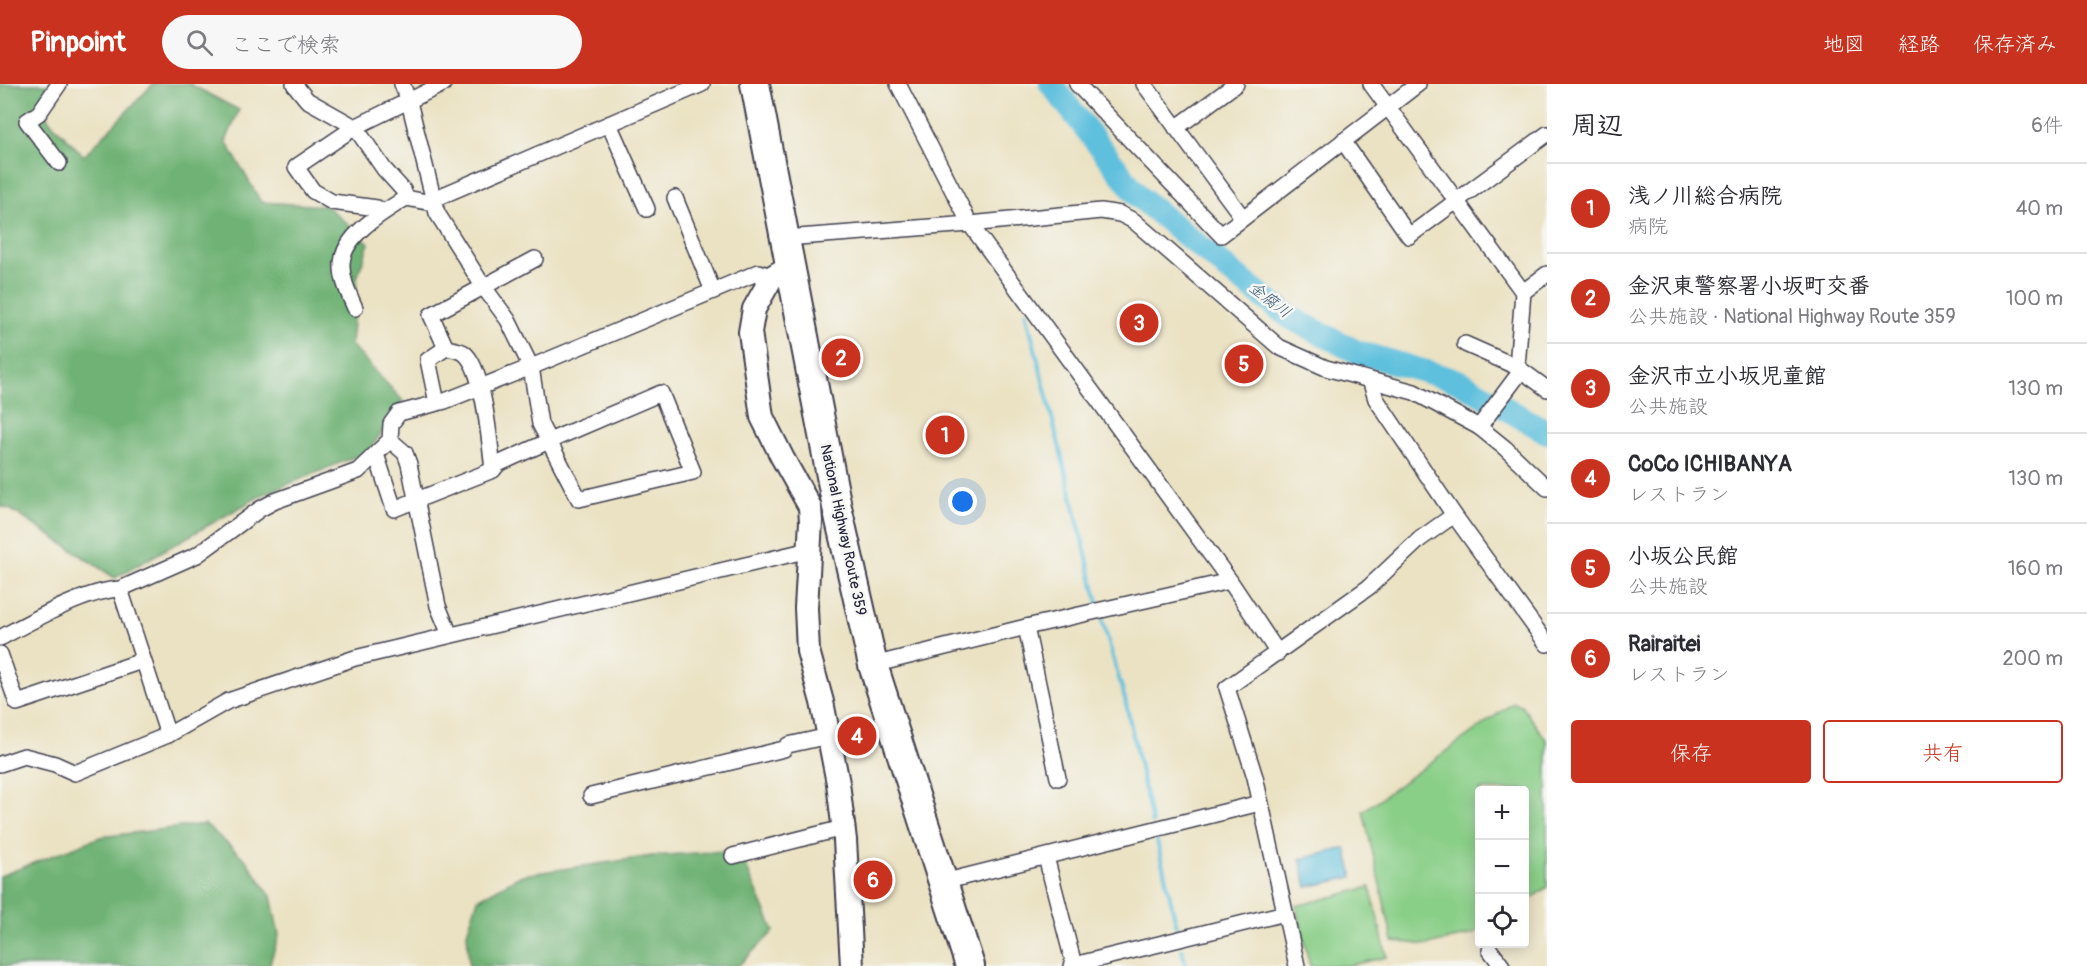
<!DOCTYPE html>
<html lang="ja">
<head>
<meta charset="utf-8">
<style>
	body { margin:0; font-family:Pangolin,"Klee One",sans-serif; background:#f7f7f7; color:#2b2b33 }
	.controls { position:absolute; right:18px; bottom:18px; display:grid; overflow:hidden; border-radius:6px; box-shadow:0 3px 15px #0003 }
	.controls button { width:54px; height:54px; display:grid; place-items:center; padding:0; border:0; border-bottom:2px solid #e1e1e2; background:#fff; color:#2b2b33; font:30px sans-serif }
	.you { position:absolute; left:963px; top:418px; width:21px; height:21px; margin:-15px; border:4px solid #fff; border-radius:50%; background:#1a73e8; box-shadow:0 0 0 9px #1a73e833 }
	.badge { display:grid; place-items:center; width:39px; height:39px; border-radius:50%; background:#c8321e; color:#fff; font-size:20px; font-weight:700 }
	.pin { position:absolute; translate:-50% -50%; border:3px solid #fff; box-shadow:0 2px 6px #0006 }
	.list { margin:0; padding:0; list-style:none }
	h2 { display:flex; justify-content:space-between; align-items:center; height:78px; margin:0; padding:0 24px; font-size:26px }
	h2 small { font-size:20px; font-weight:400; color:#7c7c81 }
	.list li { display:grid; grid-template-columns:39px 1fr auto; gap:18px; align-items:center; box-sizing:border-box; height:90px; padding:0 24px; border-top:2px solid #e1e1e2 }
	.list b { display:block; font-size:22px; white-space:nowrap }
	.list p { margin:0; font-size:20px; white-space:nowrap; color:#7c7c81 }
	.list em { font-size:20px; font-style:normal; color:#7c7c81 }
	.actions { display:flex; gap:12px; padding:18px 24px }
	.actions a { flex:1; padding:14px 0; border:2px solid #c8321e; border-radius:6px; text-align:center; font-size:21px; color:#c8321e }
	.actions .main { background:#c8321e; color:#fff }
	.icon { flex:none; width:33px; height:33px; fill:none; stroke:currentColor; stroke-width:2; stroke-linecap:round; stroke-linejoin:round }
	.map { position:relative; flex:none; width:1547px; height:882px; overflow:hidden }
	header { display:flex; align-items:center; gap:36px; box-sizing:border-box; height:84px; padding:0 30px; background:#c8321e; color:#fff }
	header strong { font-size:28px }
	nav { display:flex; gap:33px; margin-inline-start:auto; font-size:21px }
	.search { width:420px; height:54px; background:#f7f7f7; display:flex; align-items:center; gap:15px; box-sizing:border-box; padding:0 21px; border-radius:33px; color:#7c7c81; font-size:22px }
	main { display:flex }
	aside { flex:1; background:#fff }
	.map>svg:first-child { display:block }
</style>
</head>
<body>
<header>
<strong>Pinpoint</strong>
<div class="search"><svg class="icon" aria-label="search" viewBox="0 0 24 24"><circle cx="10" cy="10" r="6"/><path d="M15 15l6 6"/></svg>ここで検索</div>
<nav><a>地図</a><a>経路</a><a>保存済み</a></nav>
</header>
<main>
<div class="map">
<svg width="1547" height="882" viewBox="0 0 1547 882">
	<rect width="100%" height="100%" fill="#f6f6f2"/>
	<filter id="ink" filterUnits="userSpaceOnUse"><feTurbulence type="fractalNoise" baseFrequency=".0167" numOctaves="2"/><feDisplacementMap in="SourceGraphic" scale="12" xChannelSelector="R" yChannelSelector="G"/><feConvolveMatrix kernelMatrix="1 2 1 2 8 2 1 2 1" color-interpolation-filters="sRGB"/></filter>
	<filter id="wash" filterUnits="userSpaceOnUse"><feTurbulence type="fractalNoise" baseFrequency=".008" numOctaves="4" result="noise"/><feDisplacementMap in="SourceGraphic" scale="24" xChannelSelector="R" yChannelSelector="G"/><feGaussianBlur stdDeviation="1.35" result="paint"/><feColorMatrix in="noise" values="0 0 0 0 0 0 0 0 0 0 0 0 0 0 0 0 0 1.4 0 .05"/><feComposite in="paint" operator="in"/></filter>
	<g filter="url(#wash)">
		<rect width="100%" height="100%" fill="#ebe2c3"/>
		<g fill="#8acf88" stroke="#567862" stroke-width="1.5">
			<polygon points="1513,619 1521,621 1547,657 1547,803 1525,819 1524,706 1480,706 1479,845 1474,850 1428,861 1393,857 1363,727"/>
			<polygon points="1370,803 1387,873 1347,882 1310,882 1296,822"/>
		</g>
		<g fill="#6fb274" stroke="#486a58" stroke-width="1.5">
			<polygon points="0,0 53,0 40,19 49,36 84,72 153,0 190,0 239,26 226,57 261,118 327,122 369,159 357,194 351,261 403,317 369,367 262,411 115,494 10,425 0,422"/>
			<polygon points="205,740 246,776 271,812 279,851 269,882 0,882 0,792 100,753"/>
			<polygon points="739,766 774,847 738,882 469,882 467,848 478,815 522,791 652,772"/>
		</g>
		<polygon fill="#5fc0dd" stroke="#40718c" stroke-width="1.5" points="1346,764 1353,793 1307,803 1300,775"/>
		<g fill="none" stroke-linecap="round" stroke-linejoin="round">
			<g stroke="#5fc0dd" stroke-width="4">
				<polyline points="1026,228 1099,523"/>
				<polyline points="1101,532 1125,615 1152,739"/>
				<polyline points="1157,757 1177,843"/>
				<polyline points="1182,866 1186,882"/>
			</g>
			<polyline stroke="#5fc0dd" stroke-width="24" points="1051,0 1139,113 1236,192 1291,234 1357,268 1458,297 1547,348"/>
		</g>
	</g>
	<g filter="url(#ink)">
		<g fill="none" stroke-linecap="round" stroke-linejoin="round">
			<defs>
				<g id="street">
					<polyline points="59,0 39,29 27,37 59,79"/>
					<polyline points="294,0 307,16 355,43 443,0"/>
					<polyline points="898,0 970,140 1230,497 1278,569"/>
					<polyline points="1077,0 1221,151 1418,0"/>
					<polyline points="1144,0 1243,134"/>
					<polyline points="1371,0 1523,208 1517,283"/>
					<polyline points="609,40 647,125"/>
					<polyline points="1176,44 1236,0"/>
					<polyline points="1343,57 1409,152 1547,50"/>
					<polyline points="675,114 713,207"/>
					<polyline points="383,128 377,124 332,118 313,107 296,83 355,43 384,85 403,106 406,114"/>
					<polyline points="785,154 970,140 1101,127 1120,130 1134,137 1279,263 1326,284 1414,308 1479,343 1505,364 1547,404"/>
					<polyline points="1523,208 1547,190"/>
					<path d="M355,224c-6,-14 -14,-29 -13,-45 2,-29 42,-51 64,-65l21,4 275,-118"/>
					<polyline points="1465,260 1517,283 1547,305"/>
					<polyline points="1370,296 1376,315 1454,431 1547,560"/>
					<polyline points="437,319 428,276 446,264"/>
					<polyline points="1479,343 1521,287"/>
					<polyline points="390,356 405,369 409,380 438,522 450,551"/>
					<polyline points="376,370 394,425 493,386 498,380 549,357 661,309 693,388 579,415 540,340 531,283 508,236 483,202 437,129 409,18 402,0"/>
					<path d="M493,386c-3,-25 -9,-102 -29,-117 -4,-3 -13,-4 -18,-5l-15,-33 104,-56"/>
					<polyline points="120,505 168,651"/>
					<polyline points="1026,543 1058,694"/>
					<path d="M0,554c30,-16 86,-48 120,-49l77,-34 63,-46 15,-8 83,-30 32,-31 1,-16 8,-11 46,-12 86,-34 228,-95 13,5"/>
					<polyline points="0,570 17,619 136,579 142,573"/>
					<polyline points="873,581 1026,543 1230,497"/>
					<polyline points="0,680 24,672 55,680 75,689 168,651 228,617 355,574 809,466"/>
					<polyline points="591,712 784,665 788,661 829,652"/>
					<polyline points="733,772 843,744"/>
					<polyline points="1046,773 1074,881 1072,882"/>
					<polyline points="943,798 1260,719"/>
					<polyline points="1490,866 1502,882"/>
					<polyline points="1074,881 1285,829"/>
					<polyline points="1297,882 1255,693 1227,604 1369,503 1420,455 1454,431"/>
				</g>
				<polyline id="secondary" points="790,182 772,193 754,225 750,248 762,333 782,373 810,423 811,437 806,524 808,567 822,618 838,699 845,756 852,882"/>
				<polyline id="highway" points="755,0 837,423 873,581 970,882"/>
			</defs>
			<use href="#street" stroke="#403f4f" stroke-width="18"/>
			<use href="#secondary" stroke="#403f4f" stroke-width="26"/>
			<use href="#highway" stroke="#403f4f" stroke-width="32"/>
			<use href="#street" stroke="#fff" stroke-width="15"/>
			<use href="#secondary" stroke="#fff" stroke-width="22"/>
			<use href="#highway" stroke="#fff" stroke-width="28"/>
		</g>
	</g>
	<g text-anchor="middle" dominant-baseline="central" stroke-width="5" stroke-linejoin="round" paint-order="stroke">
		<g font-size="15" fill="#22223b" stroke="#f6f6f2">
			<text transform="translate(843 446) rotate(78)">National Highway Route 359</text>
		</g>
		<g font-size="16" font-style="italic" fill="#375974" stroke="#f6f6f2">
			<text transform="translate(1270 216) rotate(38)">金腐川</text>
		</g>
	</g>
</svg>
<div class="controls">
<button>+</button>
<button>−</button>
<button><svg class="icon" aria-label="locate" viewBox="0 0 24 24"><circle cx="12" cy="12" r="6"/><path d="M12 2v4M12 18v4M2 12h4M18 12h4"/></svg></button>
</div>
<div class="you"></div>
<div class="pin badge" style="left:945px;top:351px">1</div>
<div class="pin badge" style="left:841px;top:274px">2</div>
<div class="pin badge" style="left:1139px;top:239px">3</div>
<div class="pin badge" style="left:857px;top:652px">4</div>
<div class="pin badge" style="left:1244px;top:280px">5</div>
<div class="pin badge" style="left:873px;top:796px">6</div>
</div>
<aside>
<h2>周辺<small>6件</small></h2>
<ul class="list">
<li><span class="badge">1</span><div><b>浅ノ川総合病院</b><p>病院</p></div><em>40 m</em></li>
<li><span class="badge">2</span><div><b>金沢東警察署小坂町交番</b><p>公共施設 · National Highway Route 359</p></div><em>100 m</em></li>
<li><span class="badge">3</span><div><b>金沢市立小坂児童館</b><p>公共施設</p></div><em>130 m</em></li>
<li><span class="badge">4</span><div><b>CoCo ICHIBANYA</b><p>レストラン</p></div><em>130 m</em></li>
<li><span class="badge">5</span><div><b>小坂公民館</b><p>公共施設</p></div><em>160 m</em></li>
<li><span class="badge">6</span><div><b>Rairaitei</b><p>レストラン</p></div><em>200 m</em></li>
</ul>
<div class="actions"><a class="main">保存</a><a>共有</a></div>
</aside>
</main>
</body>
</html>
